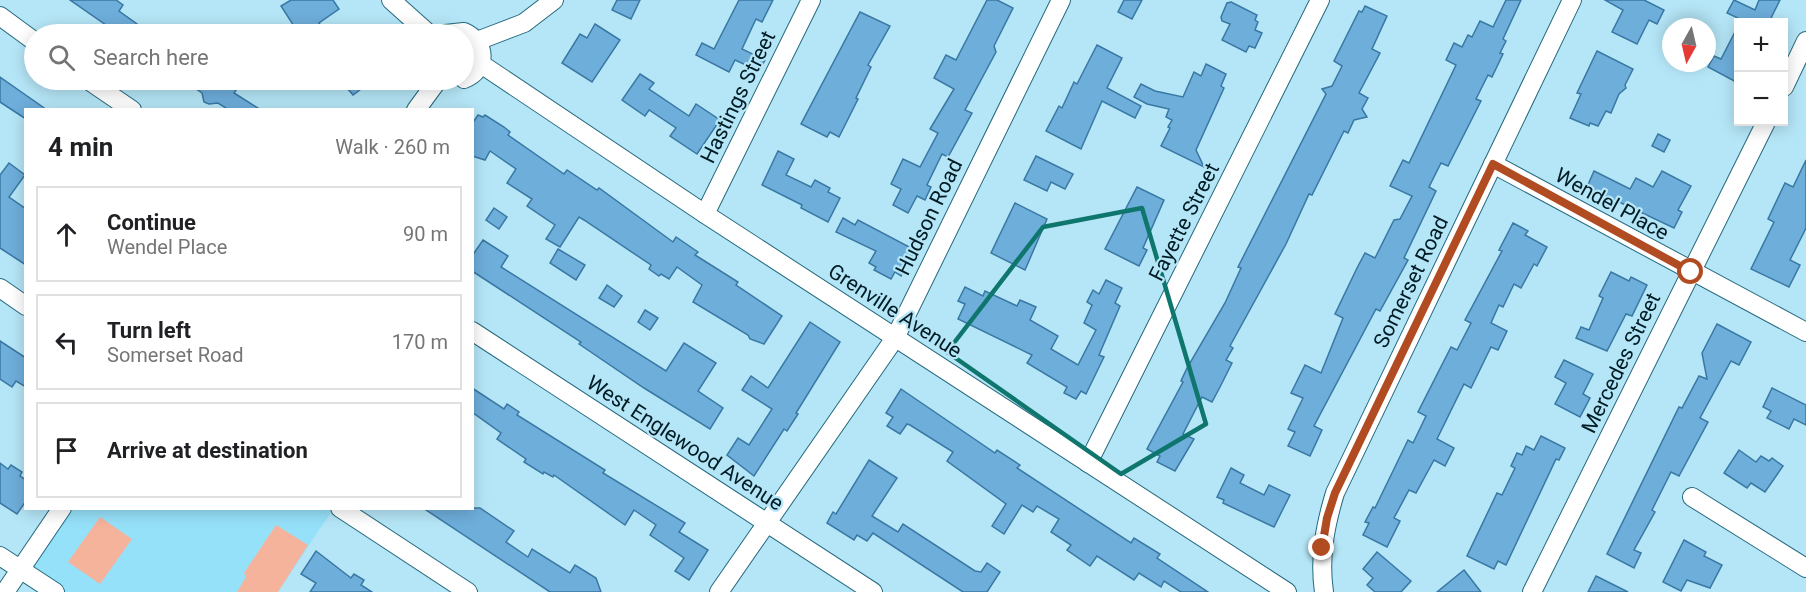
<!DOCTYPE html>
<html lang="en">
<head>
<meta charset="utf-8">
<style>
	body { margin:0; font-family:Roboto,sans-serif; background:#f2f2f2; color:#202124 }
	.controls { position:absolute; right:18px; top:18px; display:grid; overflow:hidden; border-radius:0px; box-shadow:0 3px 15px #0003 }
	.controls button { width:54px; height:54px; display:grid; place-items:center; padding:0; border:0; border-bottom:2px solid #e0e0e0; background:#fff; color:#202124; font:30px sans-serif }
	.compass { position:absolute; left:1662px; top:18px; width:54px; height:54px; border-radius:50%; background:#fff; box-shadow:0 3px 15px #0003; rotate:188deg }
	.stop { position:absolute; width:18px; height:18px; margin:-14px; border:4px solid #b14b21; border-radius:50%; background:#fff }
	.stop.end { background:#b14b21; border-color:#fff; box-shadow:0 2px 6px #0008 }
	.list { margin:0; padding:0; list-style:none }
	h2 { display:flex; justify-content:space-between; align-items:center; height:78px; margin:0; padding:0 24px; font-size:26px }
	h2 small { font-size:20px; font-weight:400; color:#757577 }
	.list li { display:grid; grid-template-columns:39px 1fr auto; gap:18px; align-items:center; box-sizing:border-box; height:96px; margin:0 12px 12px; padding:0 12px; border:2px solid #e0e0e0; border-radius:0px }
	.list b { display:block; font-size:22px; white-space:nowrap }
	.list p { margin:0; font-size:20px; white-space:nowrap; color:#757577 }
	.list em { font-size:20px; font-style:normal; color:#757577 }
	.icon { flex:none; width:33px; height:33px; fill:none; stroke:currentColor; stroke-width:2; stroke-linecap:round; stroke-linejoin:round }
	.map { position:relative; flex:none; width:1806px; height:592px; overflow:hidden }
	.search { position:absolute; background:#fff; box-shadow:0 3px 15px #0003; left:24px; top:24px; width:450px; height:66px; display:flex; align-items:center; gap:15px; box-sizing:border-box; padding:0 21px; border-radius:33px; color:#757577; font-size:22px }
	.panel { position:absolute; background:#fff; box-shadow:0 3px 15px #0003; left:24px; top:108px; width:450px; height:402px; border-radius:0px }
	.map>svg:first-child { display:block }
</style>
</head>
<body>
<div class="map">
<svg width="1806" height="592" viewBox="0 0 1806 592">
	<rect width="100%" height="100%" fill="#b5e6f7"/>
	<polygon fill="#96e1fa" points="62,509 333,509 278,592 55,592 20,570"/>
	<g fill="#f5b39c">
		<polygon points="100,517 132,539 100,584 68,562"/>
		<polygon points="276,525 308,545 278,592 237,592 246,577 244,573"/>
	</g>
	<g fill="#6eaedb" stroke="#3978a3" stroke-width="1.5">
		<polygon points="70,0 116,0 123,5 119,11 151,34 119,34"/>
		<polygon points="291,0 333,0 339,9 319,23 327,34 299,34 281,6"/>
		<polygon points="617,0 640,0 631,19 612,10"/>
		<polygon points="739,0 773,0 762,22 756,19 742,49 765,60 759,71 735,60 729,72 696,55 702,43 714,49"/>
		<polygon points="987,0 997,0 1013,8 994,46 996,52 965,110 972,113 948,157 942,154 927,185 931,187 925,200 917,196 908,213 893,205 901,189 891,184 903,159 920,167 938,133 930,129 954,89 934,78 946,55 956,60"/>
		<polygon points="1124,0 1142,0 1132,19 1118,12"/>
		<polygon points="1506,0 1521,0 1503,39 1506,41 1500,53 1503,54 1492,77 1488,75 1476,99 1481,101 1448,166 1441,163 1429,187 1436,191 1404,258 1408,260 1380,311 1376,309 1314,426 1322,430 1310,456 1288,446 1295,432 1288,429 1303,398 1291,393 1305,365 1321,373 1343,318 1335,314 1357,268 1365,253 1375,258 1394,220 1400,219 1412,196 1390,186 1403,160 1409,163 1456,65 1446,60 1454,43 1462,47 1468,35 1472,37 1480,21 1493,27"/>
		<polygon points="1605,0 1644,0 1664,10 1657,24 1649,20 1637,44 1612,32 1623,10"/>
		<polygon points="1734,0 1755,10 1759,0 1780,0 1771,18 1781,22 1746,22 1727,13"/>
		<polygon points="1231,2 1257,15 1255,20 1258,22 1255,30 1262,33 1255,48 1249,46 1246,52 1222,40 1230,24 1222,21 1221,17 1227,3"/>
		<polygon points="1365,6 1387,16 1372,49 1380,53 1359,93 1368,98 1362,109 1367,117 1354,120 1348,133 1344,131 1312,195 1309,194 1286,244 1230,346 1233,348 1226,360 1232,363 1220,387 1212,402 1202,397 1183,434 1194,439 1175,471 1157,462 1160,456 1147,449 1183,382 1181,381 1187,368 1225,303 1241,268 1238,267 1326,94 1322,89 1332,86 1342,66 1334,61 1359,11 1362,12"/>
		<polygon points="860,12 890,26 868,65 871,67 856,98 858,99 839,137 830,132 827,137 801,124"/>
		<polygon points="595,24 620,40 592,82 562,63 580,34 587,38"/>
		<polygon points="1738,26 1738,83 1708,67 1714,56 1721,59"/>
		<polygon points="1097,45 1122,58 1107,88 1141,106 1135,118 1102,101 1081,149 1046,131 1059,106 1062,108 1074,82 1077,84"/>
		<polygon points="1597,51 1633,69 1625,85 1626,88 1619,94 1611,113 1606,111 1598,126 1590,123 1589,126 1570,118 1581,94 1577,93"/>
		<polygon points="1206,64 1226,74 1221,86 1224,88 1196,150 1204,167 1161,146 1170,128 1168,127 1172,120 1166,117 1169,109 1147,104 1134,97 1141,84 1155,91 1183,97 1194,72 1201,76"/>
		<polygon points="640,74 654,83 649,89 689,116 696,104 720,120 697,154 670,136 676,128 649,110 645,116 622,100"/>
		<polygon points="0,77 47,110 26,110 26,119 0,102"/>
		<polygon points="183,80 243,80 234,93 261,110 229,110 218,103 209,104 204,102 202,93"/>
		<polygon points="340,80 373,80 353,95"/>
		<polygon points="478,115 483,117 485,115 504,127 510,132 508,135 564,174 567,170 597,190 599,188 673,242 676,237 698,252 695,255 738,282 736,285 782,316 764,344 750,339 748,335 693,302 702,285 677,267 669,279 661,274 659,276 649,269 651,265 584,220 579,217 560,247 546,239 555,225 527,206 532,199 507,183 516,169 490,151 485,160 472,156 472,124"/>
		<polygon points="1658,134 1670,140 1664,152 1652,146"/>
		<polygon points="778,151 794,159 786,175 811,187 815,180 830,188 828,192 840,198 828,222 801,208 802,205 762,185"/>
		<polygon points="1036,156 1073,174 1065,189 1051,182 1047,191 1024,180"/>
		<polygon points="1806,160 1806,228 1790,260 1800,265 1789,287 1751,269 1774,222 1768,219 1785,183 1793,187"/>
		<polygon points="9,163 25,175 9,197 26,209 26,265 0,248 0,175"/>
		<polygon points="1594,171 1630,189 1636,178 1653,187 1662,171 1691,186 1678,210 1682,212 1674,228 1587,187"/>
		<polygon points="1137,187 1164,200 1143,248 1147,250 1139,266 1105,249"/>
		<polygon points="1015,203 1047,219 1025,270 991,253"/>
		<polygon points="494,208 507,217 499,229 486,220"/>
		<polygon points="843,218 855,225 858,220 915,250 901,276 895,272 891,279 874,270 876,267 869,263 876,251 836,232"/>
		<polygon points="1513,223 1528,231 1525,235 1547,247 1537,266 1534,264 1521,288 1514,284 1503,307 1499,305 1491,323 1507,331 1498,350 1491,347 1471,388 1464,384 1437,439 1454,448 1445,466 1434,460 1416,493 1409,490 1394,518 1400,521 1387,547 1363,535 1369,523 1365,522 1373,507 1375,508 1408,440 1413,443 1426,416 1418,412 1451,347 1457,350 1471,323 1465,320 1502,251 1499,250"/>
		<polygon points="483,240 508,256 501,267 666,371 684,343 716,363 698,391 723,408 710,429 644,388 579,344 581,342 472,271 472,256"/>
		<polygon points="558,249 585,265 576,280 550,263"/>
		<polygon points="1611,272 1629,281 1631,277 1647,285 1632,316 1626,314 1607,351 1576,338 1581,327 1589,330 1603,298 1599,296"/>
		<polygon points="1106,280 1122,288 1115,303 1120,306 1099,355 1104,357 1086,394 1081,391 1076,399 1064,393 1067,387 1027,363 1032,355 958,319 965,304 958,301 965,287 983,296 985,291 1017,306 1020,300 1036,307 1030,320 1058,336 1051,349 1078,365 1096,330 1084,323 1092,305 1087,302 1093,290 1099,294"/>
		<polygon points="607,285 622,296 614,307 599,298"/>
		<polygon points="645,310 658,318 650,330 638,322"/>
		<polygon points="810,322 840,342 796,413 798,414 787,431 784,429 754,476 727,455 738,438 749,445 772,409 742,390 751,376 768,388"/>
		<polygon points="1717,324 1751,342 1739,365 1731,361 1700,418 1708,422 1679,476 1671,472 1652,510 1655,512 1634,550 1641,553 1634,568 1607,554 1679,407 1682,408 1699,376 1707,379 1702,353"/>
		<polygon points="0,341 26,358 26,387 16,381 12,387 0,379"/>
		<polygon points="1564,360 1593,374 1583,394 1590,398 1580,417 1555,404 1566,383 1555,377"/>
		<polygon points="472,388 504,409 507,404 519,412 517,415 605,470 603,473 685,523 679,532 708,550 689,580 675,571 684,558 650,535 656,525 634,510 625,525 554,475 553,477 544,472 543,474 524,462 526,459 497,439 501,433 472,412"/>
		<polygon points="1772,388 1806,405 1806,425 1794,419 1789,429 1767,418 1771,411 1763,407"/>
		<polygon points="901,389 995,453 997,450 1020,465 1017,468 1131,543 1134,538 1160,554 1157,558 1208,592 1181,592 1164,581 1161,587 1139,573 1134,580 1097,556 1090,566 1067,550 1071,545 1051,532 1059,519 1037,506 1033,512 1022,505 1004,534 992,526 1006,504 947,461 953,452 910,425 907,424 900,434 887,426 893,417 886,413"/>
		<polygon points="1541,436 1565,448 1559,460 1556,459 1506,565 1498,561 1494,569 1467,556 1497,493 1502,495 1515,468 1511,466 1517,453 1522,455 1526,446 1534,450"/>
		<polygon points="1739,450 1756,462 1761,456 1769,461 1772,458 1783,466 1765,492 1751,483 1747,488 1724,473"/>
		<polygon points="869,460 897,478 872,516 898,532 903,524 975,571 981,572 987,563 1000,572 987,592 963,592 873,533 867,541 857,535 854,540 827,523 833,512 836,514"/>
		<polygon points="0,463 8,469 11,465 22,472 20,476 26,480 26,501 17,514 0,503"/>
		<polygon points="1231,468 1244,475 1240,483 1264,495 1269,485 1290,495 1274,527 1223,503 1224,500 1217,497"/>
		<polygon points="423,508 480,508 514,531 506,542 528,557 532,549 570,573 575,565 596,578 601,592 550,592"/>
		<polygon points="1684,540 1706,552 1704,556 1722,565 1710,588 1687,580 1681,591 1663,582"/>
		<polygon points="316,551 351,578 354,574 364,580 361,585 372,592 310,592 316,583 301,574"/>
		<polygon points="1377,552 1411,581 1401,592 1375,592 1367,585 1373,578 1363,569"/>
		<polygon points="1464,570 1481,592 1437,592"/>
		<polygon points="1596,576 1628,592 1588,592"/>
	</g>
	<g fill="none" stroke-linecap="round" stroke-linejoin="round">
		<defs>
			<g id="street">
				<polyline points="391,0 429,34"/>
				<polyline points="0,16 34,41"/>
				<path d="M445,34l19,-2c23,10 24,38 0,47"/>
				<polyline points="477,41 524,23 554,0"/>
				<polyline points="481,64 705,214 1287,592"/>
				<polyline points="88,80 132,110"/>
				<polyline points="1784,87 1806,41"/>
				<polyline points="416,110 438,80"/>
				<polyline points="1493,164 1806,332"/>
				<polyline points="705,214 811,0"/>
				<polyline points="0,288 26,306"/>
				<polyline points="472,331 873,592"/>
				<polyline points="1088,463 1320,0"/>
				<polyline points="1692,497 1806,568"/>
				<polyline points="340,508 468,592"/>
				<polyline points="0,556 55,592"/>
				<polyline points="5,592 62,508"/>
				<polyline points="719,592 895,338 1061,0"/>
				<path d="M1324,592c-5,-34 1,-66 11,-99l237,-493"/>
				<polyline points="1532,592 1766,122"/>
			</g>
		</defs>
		<use href="#street" stroke="#24697d" stroke-width="20"/>
		<use href="#street" stroke="#fff" stroke-width="18"/>
	</g>
	<g fill="none" stroke-linecap="round" stroke-linejoin="round">
		<polyline stroke="#b14b21" stroke-width="8" points="1322,548 1327,518 1335,493 1493,164 1691,272"/>
	</g>
	<path fill="none" stroke="#0f766e" stroke-width="4.5" stroke-linejoin="round" d="M1142,208l64,216 -85,50 -174,-122 96,-125z"/>
	<g text-anchor="middle" dominant-baseline="central" stroke-width="4.5" stroke-linejoin="round" paint-order="stroke">
		<g font-size="21" fill="#011c24" stroke="#b5e6f7">
			<text transform="translate(738 97) rotate(-64)">Hastings Street</text>
			<text transform="translate(1612 204) rotate(29)">Wendel Place</text>
			<text transform="translate(929 217) rotate(-64)">Hudson Road</text>
			<text transform="translate(1184 222) rotate(-63)">Fayette Street</text>
			<text transform="translate(1411 282) rotate(-64)">Somerset Road</text>
			<text transform="translate(895 311) rotate(33)">Grenville Avenue</text>
			<text transform="translate(1621 363) rotate(-64)">Mercedes Street</text>
			<text transform="translate(685 443) rotate(33)">West Englewood Avenue</text>
		</g>
	</g>
</svg>
<div class="controls">
<button>+</button>
<button>−</button>
</div>
<svg class="compass" viewBox="-18 -18 36 36"><path d="M0-13l5 13h-10z" fill="#e53935"/><path d="M0 13l5-13h-10z" fill="#757577"/></svg>
<div class="stop" style="left:1691px;top:272px"></div>
<div class="stop end" style="left:1322px;top:548px"></div>
<div class="search"><svg class="icon" aria-label="search" viewBox="0 0 24 24"><circle cx="10" cy="10" r="6"/><path d="M15 15l6 6"/></svg>Search here</div>
<section class="panel">
<h2>4 min<small>Walk · 260 m</small></h2>
<ul class="list">
<li><svg class="icon" aria-label="ahead" viewBox="0 0 24 24"><path d="M12 20V5M6 11l6-6 6 6"/></svg><div><b>Continue</b><p>Wendel Place</p></div><em>90 m</em></li>
<li><svg class="icon" aria-label="left" viewBox="0 0 24 24"><path d="M17 20v-9H6M10 6l-5 5 5 5"/></svg><div><b>Turn left</b><p>Somerset Road</p></div><em>170 m</em></li>
<li><svg class="icon" aria-label="arrive" viewBox="0 0 24 24"><path d="M6 21V4h12l-3 4 3 4H6"/></svg><div><b>Arrive at destination</b></div></li>
</ul>
</section>
</div>
</body>
</html>
